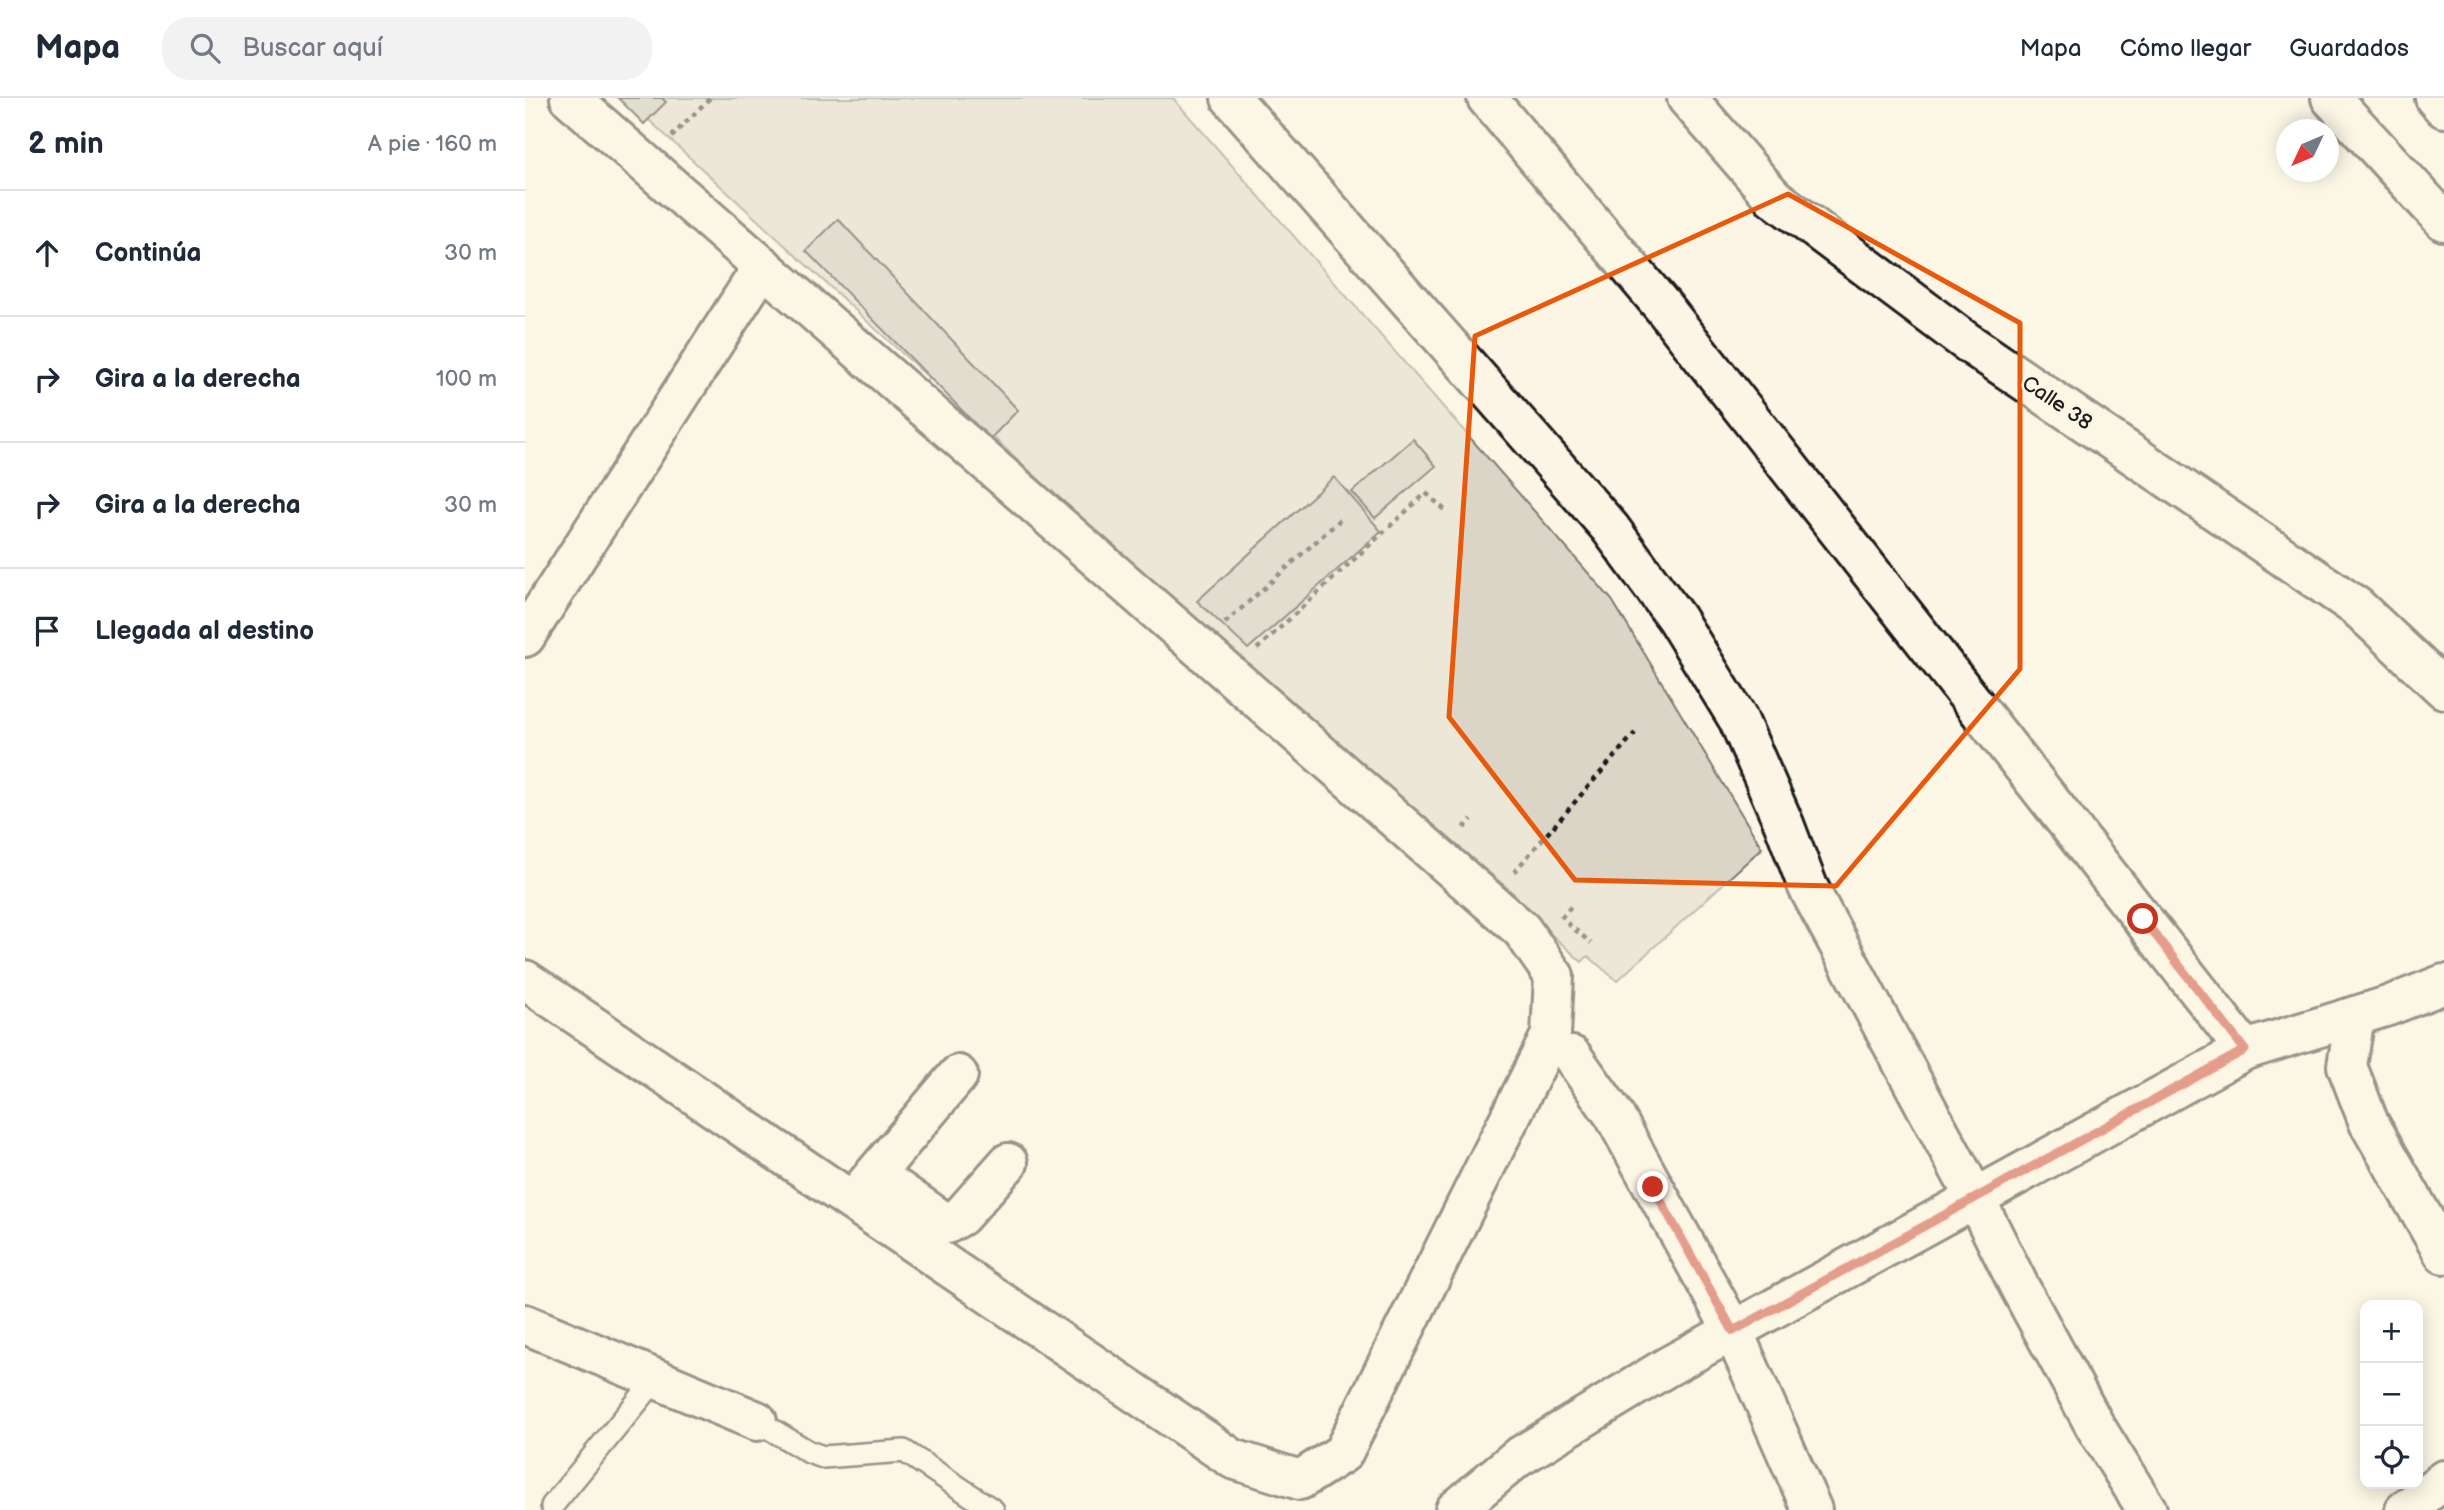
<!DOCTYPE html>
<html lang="es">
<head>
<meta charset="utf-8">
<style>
	body { margin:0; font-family:"Balsamiq Sans",sans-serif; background:#f2f2f3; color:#1f2937 }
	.controls { position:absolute; right:21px; bottom:21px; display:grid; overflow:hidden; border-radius:14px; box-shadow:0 4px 18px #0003 }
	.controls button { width:63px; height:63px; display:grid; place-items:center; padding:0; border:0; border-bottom:2px solid #e0e1e3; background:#fff; color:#1f2937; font:35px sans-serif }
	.compass { position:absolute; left:1751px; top:21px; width:63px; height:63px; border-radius:50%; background:#fff; box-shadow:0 4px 18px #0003; rotate:226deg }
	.stop { position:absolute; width:21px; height:21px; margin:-16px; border:5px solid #c8321e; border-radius:50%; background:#fff }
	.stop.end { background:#c8321e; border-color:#fff; box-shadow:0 2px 7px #0008 }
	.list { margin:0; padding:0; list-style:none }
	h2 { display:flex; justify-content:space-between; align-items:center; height:91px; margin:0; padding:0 28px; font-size:30px }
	h2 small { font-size:23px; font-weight:400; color:#747a83 }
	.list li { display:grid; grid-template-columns:46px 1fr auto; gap:21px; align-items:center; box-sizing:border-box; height:126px; padding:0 28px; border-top:2px solid #e0e1e3 }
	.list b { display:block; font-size:26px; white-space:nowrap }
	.list em { font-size:23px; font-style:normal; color:#747a83 }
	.icon { flex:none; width:38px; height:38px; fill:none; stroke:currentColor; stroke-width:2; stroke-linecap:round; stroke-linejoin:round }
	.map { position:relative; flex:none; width:1919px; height:1412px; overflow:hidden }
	header { display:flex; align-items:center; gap:42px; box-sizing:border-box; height:98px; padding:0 35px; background:#fff; border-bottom:2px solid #e0e1e3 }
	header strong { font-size:33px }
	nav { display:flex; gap:38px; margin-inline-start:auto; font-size:24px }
	.search { width:490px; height:63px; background:#f2f2f3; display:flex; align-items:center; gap:18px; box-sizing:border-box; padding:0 24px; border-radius:28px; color:#747a83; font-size:26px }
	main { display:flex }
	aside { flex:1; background:#fff }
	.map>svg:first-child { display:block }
</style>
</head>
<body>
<header>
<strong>Mapa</strong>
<div class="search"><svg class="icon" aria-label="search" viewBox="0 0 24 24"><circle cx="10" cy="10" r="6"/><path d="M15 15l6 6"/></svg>Buscar aquí</div>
<nav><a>Mapa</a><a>Cómo llegar</a><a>Guardados</a></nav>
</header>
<main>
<aside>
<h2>2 min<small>A pie · 160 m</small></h2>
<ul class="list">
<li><svg class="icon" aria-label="ahead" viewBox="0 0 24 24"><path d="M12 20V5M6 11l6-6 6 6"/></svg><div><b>Continúa</b></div><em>30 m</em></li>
<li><svg class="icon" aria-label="right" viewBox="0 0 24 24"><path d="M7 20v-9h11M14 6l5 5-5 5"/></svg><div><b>Gira a la derecha</b></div><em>100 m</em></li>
<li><svg class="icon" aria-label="right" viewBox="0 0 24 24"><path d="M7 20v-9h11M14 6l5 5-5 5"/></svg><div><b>Gira a la derecha</b></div><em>30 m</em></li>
<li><svg class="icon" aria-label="arrive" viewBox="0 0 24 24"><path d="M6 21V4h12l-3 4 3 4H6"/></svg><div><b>Llegada al destino</b></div></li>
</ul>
</aside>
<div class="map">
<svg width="1919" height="1412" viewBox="0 0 1919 1412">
	<rect width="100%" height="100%" fill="#fcf5e5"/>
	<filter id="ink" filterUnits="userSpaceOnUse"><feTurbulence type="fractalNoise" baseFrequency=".0143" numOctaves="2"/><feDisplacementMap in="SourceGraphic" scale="14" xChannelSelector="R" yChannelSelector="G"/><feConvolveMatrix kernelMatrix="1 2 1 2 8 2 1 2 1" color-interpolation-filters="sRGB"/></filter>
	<g filter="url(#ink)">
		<polygon fill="#dbd5c8" stroke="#7c7872" stroke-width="2" points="100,0 648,0 1087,502 1237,750 1092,883 1063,858 1057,864 988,802 992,798 961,772 950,785 881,723 890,713 887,710 684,538"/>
		<g fill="#c4c0b3" stroke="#1c1c1c" stroke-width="2">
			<polygon points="93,0 137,0 141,4 119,26"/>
			<polygon points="313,121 493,312 465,341 281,153"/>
			<polygon points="888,341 911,368 850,420 827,394"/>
			<polygon points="809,379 856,433 723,551 672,503"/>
		</g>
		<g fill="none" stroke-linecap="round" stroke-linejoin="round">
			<defs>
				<g id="lane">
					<polyline points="232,1323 284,1354 298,1359 379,1353 468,1412"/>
					<polyline points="27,1408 131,1281"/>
				</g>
				<g id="street">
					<polyline points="706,0 1085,430 1151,520 1213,621 1259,726 1283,789 1450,1100 1494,1188 1570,1328 1622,1412"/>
					<polyline points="962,0 1139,210 1720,952"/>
					<polyline points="1162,0 1248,99 1439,242 1832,509 1919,591"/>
					<polyline points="1806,0 1919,123"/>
					<polyline points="1910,0 1919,10"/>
					<polyline points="0,539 238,168"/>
					<polyline points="0,882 708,1361 775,1382 818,1355 1026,937 1029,878 997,832 45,0"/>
					<polyline points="1830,918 1822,968 1844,1025 1919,1156"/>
					<polyline points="1047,958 1089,1017 1208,1233 1287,1412"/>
					<polyline points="350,1076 422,1126 436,1118 483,1065"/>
					<polyline points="333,1096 433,977"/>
					<polyline points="0,1226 232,1323"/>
					<polyline points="930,1412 992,1360 1142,1269 1720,952 1863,908 1919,886"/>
					<polyline points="1880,1412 1919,1382"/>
				</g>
			</defs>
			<use href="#lane" stroke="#1c1c1c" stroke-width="26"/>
			<use href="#street" stroke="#1c1c1c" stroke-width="44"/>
			<g stroke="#1c1c1c" stroke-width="4.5" stroke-dasharray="5 5" stroke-linecap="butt">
				<polyline points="150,39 148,37 185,0"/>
				<polyline points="700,525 815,422"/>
				<polyline points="732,551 901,395 920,412"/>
				<polyline points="939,730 947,721"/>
				<polyline points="989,774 1110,635"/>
				<polyline points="1036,820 1048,806"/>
				<polyline points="1042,825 1066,845"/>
			</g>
			<use href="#lane" stroke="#fcf5e5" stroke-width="21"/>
			<use href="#street" stroke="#fcf5e5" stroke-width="38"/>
		</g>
	</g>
	<g fill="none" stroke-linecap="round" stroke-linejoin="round" filter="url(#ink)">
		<polyline stroke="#c8321e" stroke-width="9" points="1128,1089 1208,1233 1720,952 1618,821"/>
	</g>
	<path d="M0 0H1919V1412H0ZM1263,96l232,129v346l-184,217 -261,-6 -126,-163 26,-381z" fill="#fcf5e5" fill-opacity=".55" fill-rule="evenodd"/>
	<path fill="none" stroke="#e8590c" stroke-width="5" stroke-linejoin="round" d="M1263,96l232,129v346l-184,217 -261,-6 -126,-163 26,-381z"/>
	<g text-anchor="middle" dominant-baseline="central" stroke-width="5" stroke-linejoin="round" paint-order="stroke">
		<g font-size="21" fill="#1c1c1c" stroke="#fcf5e5">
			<text transform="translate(1532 305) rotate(34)">Calle 38</text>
		</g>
	</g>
</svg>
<div class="controls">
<button>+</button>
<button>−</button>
<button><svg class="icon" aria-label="locate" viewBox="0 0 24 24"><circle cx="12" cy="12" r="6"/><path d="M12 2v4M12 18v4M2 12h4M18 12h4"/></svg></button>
</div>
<svg class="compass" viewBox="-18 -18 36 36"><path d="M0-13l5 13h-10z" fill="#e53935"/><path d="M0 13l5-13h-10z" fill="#747a83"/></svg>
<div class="stop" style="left:1618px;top:821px"></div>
<div class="stop end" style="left:1128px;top:1089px"></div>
</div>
</main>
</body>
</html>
